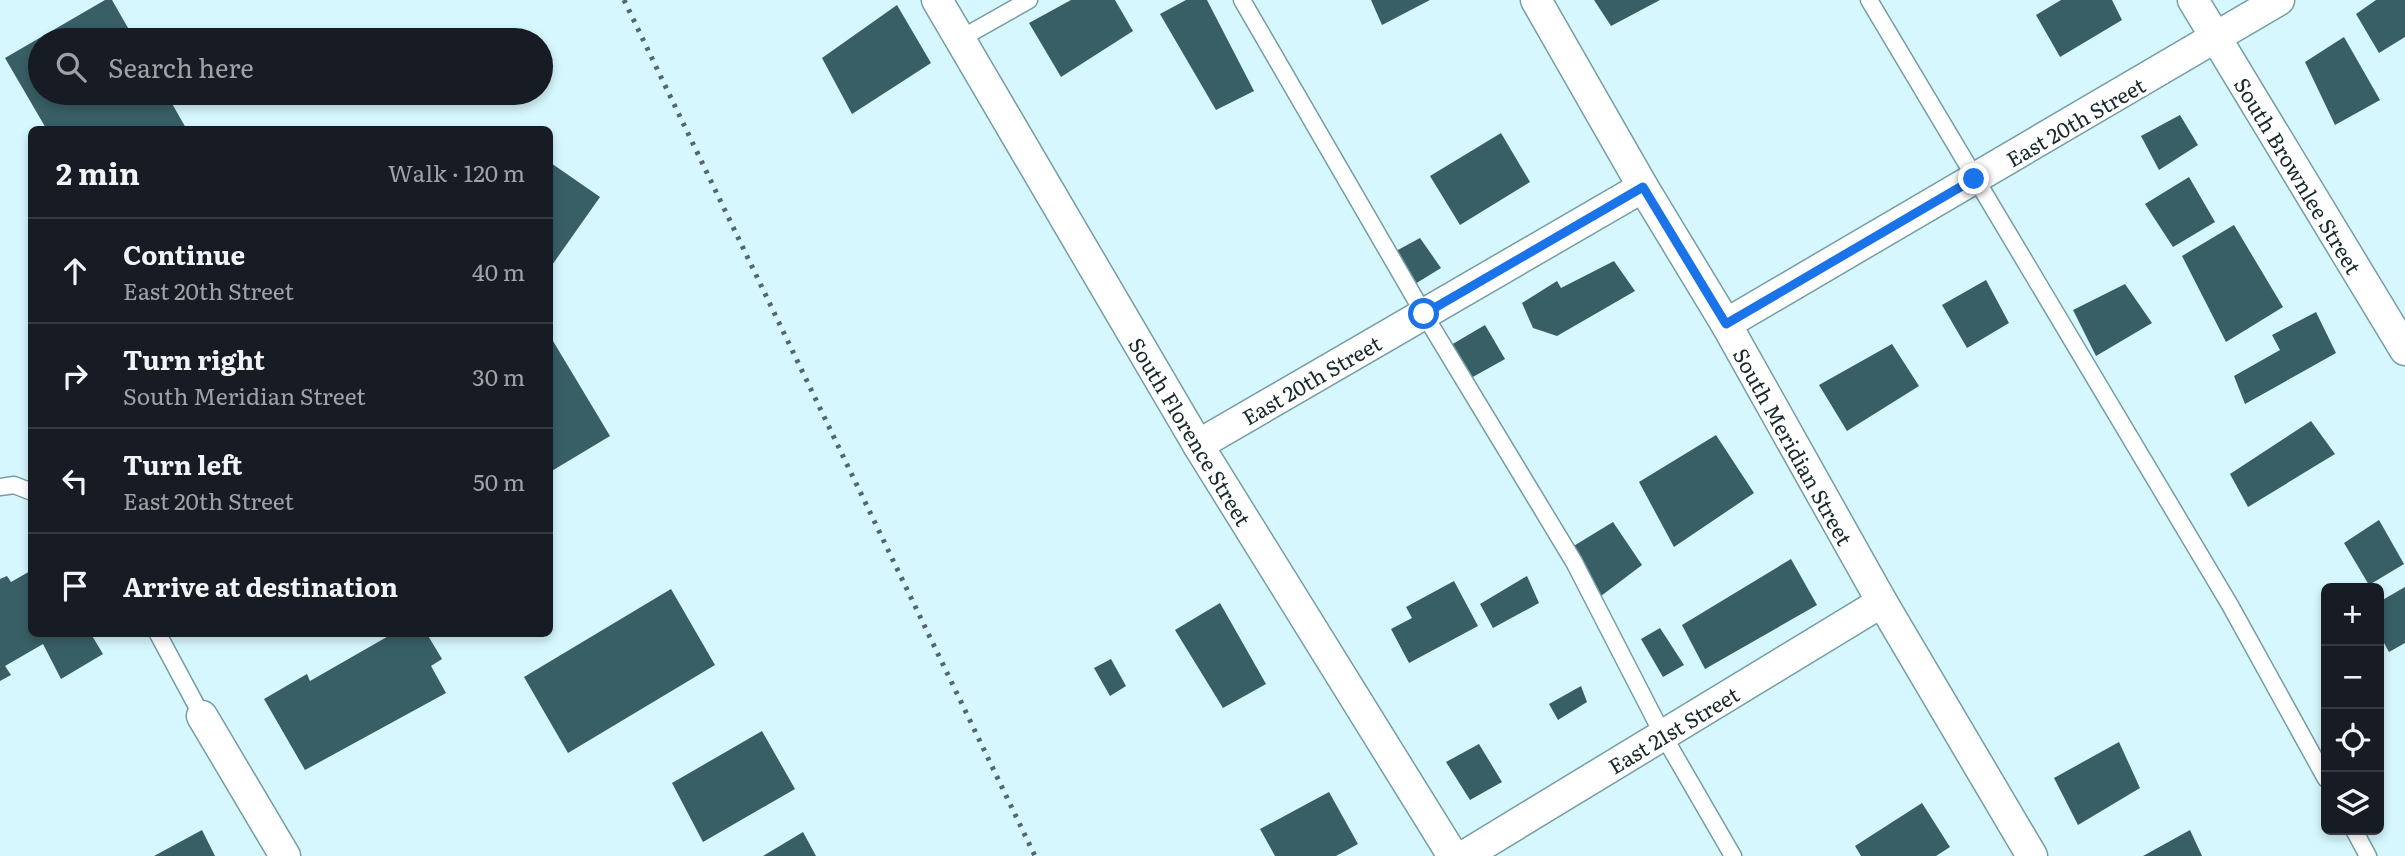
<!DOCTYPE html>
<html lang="en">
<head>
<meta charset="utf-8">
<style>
	body { margin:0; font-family:Literata,serif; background:#20242c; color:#f1f3f6 }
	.controls { position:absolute; right:21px; bottom:21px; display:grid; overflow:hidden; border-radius:10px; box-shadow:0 4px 10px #0003 }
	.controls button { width:63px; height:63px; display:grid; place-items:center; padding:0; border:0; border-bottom:2px solid #363941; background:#171b24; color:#f1f3f6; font:35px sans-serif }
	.stop { position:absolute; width:21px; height:21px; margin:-16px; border:5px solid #1a73e8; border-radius:50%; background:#fff }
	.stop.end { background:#1a73e8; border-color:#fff; box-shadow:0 2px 7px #0008 }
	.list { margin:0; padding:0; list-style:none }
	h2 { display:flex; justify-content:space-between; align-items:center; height:91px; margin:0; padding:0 28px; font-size:30px }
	h2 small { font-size:23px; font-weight:400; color:#9ea1a6 }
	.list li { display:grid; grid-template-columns:46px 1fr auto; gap:21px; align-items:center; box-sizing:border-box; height:105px; padding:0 28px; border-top:2px solid #363941 }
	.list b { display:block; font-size:26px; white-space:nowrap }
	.list p { margin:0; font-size:23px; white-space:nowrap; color:#9ea1a6 }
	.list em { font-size:23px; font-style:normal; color:#9ea1a6 }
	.icon { flex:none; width:38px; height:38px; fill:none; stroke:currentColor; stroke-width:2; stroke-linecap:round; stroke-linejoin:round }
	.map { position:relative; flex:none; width:2405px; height:856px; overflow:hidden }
	.search { position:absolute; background:#171b24; box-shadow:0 4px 10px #0003; left:28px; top:28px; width:525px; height:77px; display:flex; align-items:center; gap:18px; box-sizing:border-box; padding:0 24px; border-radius:38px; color:#9ea1a6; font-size:26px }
	.panel { position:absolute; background:#171b24; box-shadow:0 4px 10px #0003; left:28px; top:126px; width:525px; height:511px; border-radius:10px }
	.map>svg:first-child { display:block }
</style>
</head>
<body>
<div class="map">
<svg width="2405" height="856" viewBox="0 0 2405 856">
	<rect width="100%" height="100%" fill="#d5f7fd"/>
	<g fill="#385f65">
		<polygon points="105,0 112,0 135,40 40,40 40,93 166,93 187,130 47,130 5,58"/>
		<polygon points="1071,0 1115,0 1133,31 1061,77 1029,23"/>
		<polygon points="1186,0 1207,0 1254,91 1216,110 1160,14"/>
		<polygon points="1371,0 1430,0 1382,25"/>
		<polygon points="1594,0 1660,0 1611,26"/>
		<polygon points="2061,0 2112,0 2122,20 2060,57 2036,15"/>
		<polygon points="2376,0 2405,0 2405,37 2379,53 2356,14"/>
		<polygon points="897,5 931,63 852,114 822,58"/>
		<polygon points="2344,37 2380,100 2335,125 2305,62"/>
		<polygon points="2180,115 2198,145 2159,170 2141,136"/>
		<polygon points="1501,133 1530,182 1460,225 1430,176"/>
		<polygon points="551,163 600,197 550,268 550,177"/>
		<polygon points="2189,177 2215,222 2173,247 2145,204"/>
		<polygon points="2234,225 2283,307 2226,342 2182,256"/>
		<polygon points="1420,238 1441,268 1415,284 1396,251"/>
		<polygon points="1614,261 1635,291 1557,336 1533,328 1522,303 1557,281 1561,288"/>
		<polygon points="1986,280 2009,323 1967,348 1942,305"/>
		<polygon points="2125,284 2152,323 2096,356 2073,310"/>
		<polygon points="2316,312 2336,353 2245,404 2234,376 2280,350 2272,335"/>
		<polygon points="1485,325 1505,359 1471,378 1451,345"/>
		<polygon points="550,336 610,436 550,472"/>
		<polygon points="1892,344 1919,386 1847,431 1819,385"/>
		<polygon points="2311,421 2335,454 2248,507 2230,474"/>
		<polygon points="1716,435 1754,493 1674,547 1639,482"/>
		<polygon points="2379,520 2404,564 2369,585 2344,543"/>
		<polygon points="1613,522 1642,565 1601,596 1572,547"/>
		<polygon points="1791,559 1817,605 1705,669 1682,625"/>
		<polygon points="32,570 32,634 91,634 103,654 61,679 43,644 5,666 11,675 0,681 0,579 7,576 11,582"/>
		<polygon points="1527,576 1539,603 1493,628 1480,604"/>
		<polygon points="1454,581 1478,626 1409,663 1391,629 1412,618 1406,607"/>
		<polygon points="2405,587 2405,643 2389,652 2379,634 2379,602"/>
		<polygon points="671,589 715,665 568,753 524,677"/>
		<polygon points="1220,603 1266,684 1223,708 1175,630"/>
		<polygon points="1660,628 1684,665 1663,677 1641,639"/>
		<polygon points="392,634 427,634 442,659 431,666 446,693 305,770 264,699 307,674 310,681"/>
		<polygon points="1111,659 1126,686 1110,696 1094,668"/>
		<polygon points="1581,686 1587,702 1558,720 1549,704"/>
		<polygon points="762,731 795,789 703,842 672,783"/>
		<polygon points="2119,742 2140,788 2078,825 2054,778"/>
		<polygon points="1479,744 1502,782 1470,800 1446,762"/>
		<polygon points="1329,792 1358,844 1336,856 1275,856 1260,829"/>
		<polygon points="1922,803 1950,847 1936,856 1861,856 1855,846"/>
		<polygon points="202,830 215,856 154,856"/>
		<polygon points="2190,830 2202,856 2143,856"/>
		<polygon points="803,832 816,856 763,856"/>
	</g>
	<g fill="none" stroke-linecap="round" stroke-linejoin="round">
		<defs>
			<g id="lane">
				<polyline points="1242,0 1424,314 1574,562 1663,735 1733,856"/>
				<polyline points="1869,0 2230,605 2326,779"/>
				<polyline points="960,39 1029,0"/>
				<polyline points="0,487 14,485 32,492"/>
				<polyline points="158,634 202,716"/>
				<polyline points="2354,830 2368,856"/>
			</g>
			<g id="street">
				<polyline points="937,0 1198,445 1453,856"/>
				<polyline points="1536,0 1643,187 1726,324 1882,602 2032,856"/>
				<polyline points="2193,0 2405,350"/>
				<polyline points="1726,324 2279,0"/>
				<polyline points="1198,445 1643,187"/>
				<polyline points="202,716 285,856"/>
				<polyline points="1464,856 1882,602"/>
			</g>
		</defs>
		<use href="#lane" stroke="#759da4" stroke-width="19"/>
		<use href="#street" stroke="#759da4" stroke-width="33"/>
		<use href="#lane" stroke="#fff" stroke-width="16"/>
		<use href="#street" stroke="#fff" stroke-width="30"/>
		<polyline stroke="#51676b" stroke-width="5" stroke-dasharray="3.5 7" stroke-linecap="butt" points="624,0 1035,856"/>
	</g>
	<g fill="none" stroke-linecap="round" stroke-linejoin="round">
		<polyline stroke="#1a73e8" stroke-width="9" points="1424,314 1643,187 1726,324 1974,179"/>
	</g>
	<g text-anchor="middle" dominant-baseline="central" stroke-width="7" stroke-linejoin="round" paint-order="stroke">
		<g font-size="21" fill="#18292c" stroke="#fff">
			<text transform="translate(2075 121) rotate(-30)">East 20th Street</text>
			<text transform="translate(2299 175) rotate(59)">South Brownlee Street</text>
			<text transform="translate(1311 379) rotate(-30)">East 20th Street</text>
			<text transform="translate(1191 431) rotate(59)">South Florence Street</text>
			<text transform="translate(1794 446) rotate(61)">South Meridian Street</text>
			<text transform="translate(1673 729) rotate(-31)">East 21st Street</text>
		</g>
	</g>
</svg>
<div class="controls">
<button>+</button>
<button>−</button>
<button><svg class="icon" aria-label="locate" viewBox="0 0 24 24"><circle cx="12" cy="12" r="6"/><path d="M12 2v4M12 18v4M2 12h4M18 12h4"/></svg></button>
<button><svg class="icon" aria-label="layers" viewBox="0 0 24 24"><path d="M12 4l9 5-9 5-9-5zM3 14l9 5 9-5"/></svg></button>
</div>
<div class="stop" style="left:1424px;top:314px"></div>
<div class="stop end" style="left:1974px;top:179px"></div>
<div class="search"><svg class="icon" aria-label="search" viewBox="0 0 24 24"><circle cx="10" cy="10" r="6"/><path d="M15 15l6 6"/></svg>Search here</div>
<section class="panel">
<h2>2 min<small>Walk · 120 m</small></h2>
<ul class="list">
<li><svg class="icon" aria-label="ahead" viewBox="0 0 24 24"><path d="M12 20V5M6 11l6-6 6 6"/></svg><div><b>Continue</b><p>East 20th Street</p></div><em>40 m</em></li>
<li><svg class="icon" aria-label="right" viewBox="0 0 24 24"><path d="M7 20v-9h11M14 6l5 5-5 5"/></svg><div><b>Turn right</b><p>South Meridian Street</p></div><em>30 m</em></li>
<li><svg class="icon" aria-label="left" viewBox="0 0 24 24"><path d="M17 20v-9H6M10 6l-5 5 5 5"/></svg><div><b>Turn left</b><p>East 20th Street</p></div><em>50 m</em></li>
<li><svg class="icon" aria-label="arrive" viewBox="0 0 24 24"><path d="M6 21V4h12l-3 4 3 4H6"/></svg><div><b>Arrive at destination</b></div></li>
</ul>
</section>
</div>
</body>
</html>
